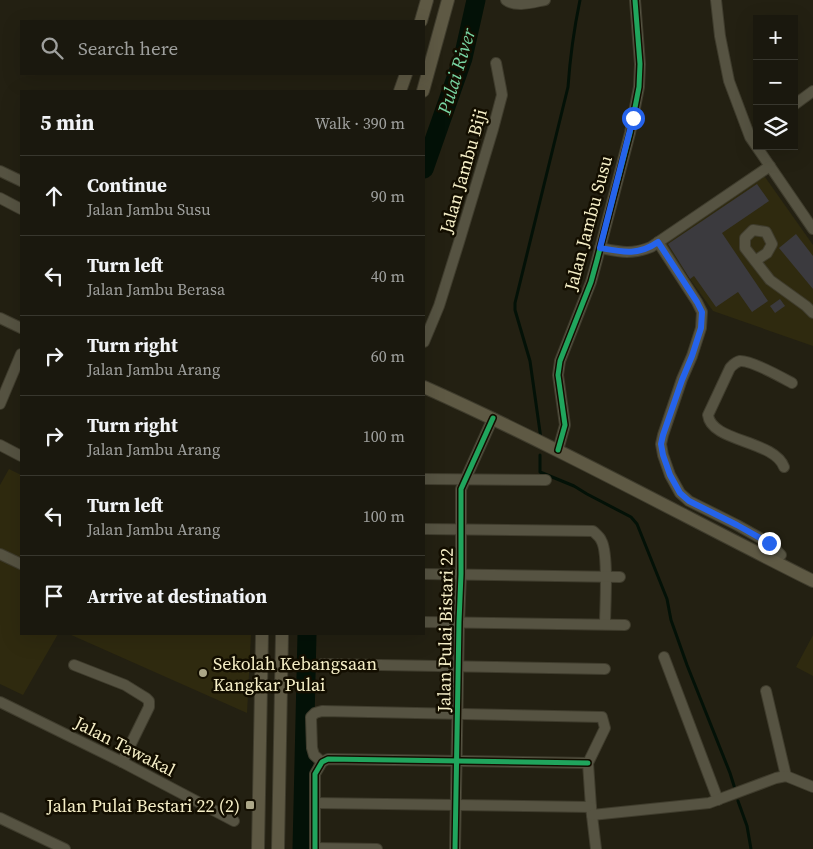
<!DOCTYPE html>
<html lang="en">
<head>
<meta charset="utf-8">
<style>
	body { margin:0; font-family:"Source Serif 4",serif; background:#232117; color:#f1f3f6 }
	.controls { position:absolute; right:15px; top:15px; display:grid; overflow:hidden; border-radius:0px; box-shadow:0 5px 20px #0002 }
	.controls button { width:45px; height:45px; display:grid; place-items:center; padding:0; border:0; border-bottom:1px solid #38372e; background:#1a180e; color:#f1f3f6; font:25px sans-serif }
	.stop { position:absolute; width:15px; height:15px; margin:-11px; border:4px solid #2563eb; border-radius:50%; background:#fff }
	.stop.end { background:#2563eb; border-color:#fff; box-shadow:0 1px 5px #0008 }
	.list { margin:0; padding:0; list-style:none }
	h2 { display:flex; justify-content:space-between; align-items:center; height:65px; margin:0; padding:0 20px; font-size:21px }
	h2 small { font-size:16px; font-weight:400; color:#9fa09e }
	.list li { display:grid; grid-template-columns:32px 1fr auto; gap:15px; align-items:center; box-sizing:border-box; height:80px; padding:0 20px; border-top:1px solid #38372e }
	.list b { display:block; font-size:19px; white-space:nowrap }
	.list p { margin:0; font-size:16px; white-space:nowrap; color:#9fa09e }
	.list em { font-size:16px; font-style:normal; color:#9fa09e }
	.icon { flex:none; width:28px; height:28px; fill:none; stroke:currentColor; stroke-width:2; stroke-linecap:round; stroke-linejoin:round }
	.map { position:relative; flex:none; width:813px; height:849px; overflow:hidden }
	.search { position:absolute; background:#1a180e; box-shadow:0 5px 20px #0002; left:20px; top:20px; width:405px; height:55px; display:flex; align-items:center; gap:12px; box-sizing:border-box; padding:0 18px; border-radius:0px; color:#9fa09e; font-size:19px }
	.panel { position:absolute; background:#1a180e; box-shadow:0 5px 20px #0002; left:20px; top:90px; width:405px; height:545px; border-radius:0px }
	.map>svg:first-child { display:block }
</style>
</head>
<body>
<div class="map">
<svg width="813" height="849" viewBox="0 0 813 849">
	<rect width="100%" height="100%" fill="#232012"/>
	<g fill="#2f2a0f">
		<polygon points="760,170 813,245 813,346 713,311 661,239"/>
		<polygon points="9,469 21,475 21,634 58,634 23,695 0,684 0,485"/>
		<polygon points="69,634 251,634 247,713"/>
		<polygon points="813,635 813,676 796,667"/>
	</g>
	<g fill="none" stroke-linecap="round" stroke-linejoin="round">
		<g stroke="#031107" stroke-width="3">
			<path d="M541,439l-11,-78 -15,-51v-7l53,-216c2,-29 6,-58 12,-87"/>
			<polyline points="540,455 540,472 574,486 587,494 631,517 637,524 667,599 671,620 687,665 730,773 735,789"/>
			<polyline points="738,801 747,826 751,849"/>
		</g>
		<g stroke="#031107" stroke-width="19">
			<polyline points="424,169 463,58 476,0"/>
			<polyline points="302,849 307,634"/>
		</g>
	</g>
	<g fill="#3b3a3e">
		<polygon points="757,184 769,201 722,233 768,301 752,312 738,292 716,307 694,276 690,279 668,244"/>
		<polygon points="796,234 813,256 813,289 779,248"/>
		<polygon points="780,299 785,306 775,313 770,306"/>
	</g>
	<g fill="none" stroke-linecap="round" stroke-linejoin="round">
		<defs>
			<g id="minor">
				<path d="M506,0c10,8 28,2 39,0"/>
				<polyline points="716,0 720,36 729,81 750,137 813,229"/>
				<polyline points="794,105 813,91"/>
				<polyline points="0,171 21,181"/>
				<polyline points="0,198 21,209"/>
				<polyline points="658,242 697,302 702,312 701,328 692,356 682,379 663,435 661,444 663,455 670,475 680,493 689,501 737,525 769,543 781,555"/>
				<path d="M600,248c20,4 31,7 51,-1l119,-81"/>
				<polyline points="755,261 767,253 772,244 766,232 753,230 745,238 745,248 770,280 806,306 813,313"/>
				<polyline points="0,318 21,328"/>
				<polyline points="424,342 439,306 459,242 493,129 502,95 501,89 496,63"/>
				<polyline points="0,404 21,354"/>
				<polyline points="0,445 21,456"/>
				<polyline points="558,450 565,425 558,375 560,361 591,282 597,260 630,133 639,87 640,64 635,0"/>
				<path d="M784,467c-10,-27 -73,-25 -76,-52l22,-47c3,-3 5,-6 10,-7 11,-1 41,16 52,22"/>
				<polyline points="424,479 546,480"/>
				<path d="M424,529l169,2c3,3 7,6 8,9 8,12 4,68 4,84"/>
				<polyline points="0,554 21,564"/>
				<polyline points="424,574 620,577"/>
				<polyline points="424,622 625,625"/>
				<polyline points="664,657 718,800"/>
				<polyline points="322,664 605,669"/>
				<polyline points="74,665 125,685 146,698 149,701 149,707 122,762"/>
				<polyline points="766,691 786,776"/>
				<polyline points="0,702 122,762 234,821"/>
				<polyline points="322,762 314,755 312,748 311,717 315,713 322,711 602,717 605,728 588,763 591,807 596,849"/>
				<polyline points="315,803 591,807"/>
				<polyline points="592,815 709,803 776,778 786,776 813,787"/>
				<polyline points="0,818 65,849"/>
				<polyline points="315,848 377,849"/>
				<polyline points="315,849 315,774 322,762 328,759 588,763"/>
				<polyline points="455,849 459,622 461,574 461,489 493,418"/>
			</g>
			<g id="major">
				<polyline points="421,21 427,0"/>
				<polyline points="400,91 406,74"/>
				<polyline points="423,91 448,0"/>
				<path d="M424,387c132,59 259,129 389,194"/>
				<polyline points="258,849 262,634"/>
				<polyline points="278,849 282,634"/>
			</g>
		</defs>
		<use href="#minor" stroke="#3f3c2d" stroke-width="12"/>
		<use href="#major" stroke="#3f3c2d" stroke-width="14"/>
		<use href="#minor" stroke="#565342" stroke-width="10"/>
		<use href="#major" stroke="#5e5944" stroke-width="12"/>
		<defs>
			<g id="cycleway">
				<polyline points="558,450 565,425 558,375 560,361 591,282 597,260 630,133 639,87 640,64 635,0"/>
				<polyline points="315,849 315,774 322,762 328,759 588,763"/>
				<polyline points="455,849 459,622 461,574 461,489 493,418"/>
			</g>
		</defs>
		<use href="#cycleway" stroke="#130e00" stroke-width="8"/>
		<use href="#cycleway" stroke="#20a55d" stroke-width="5"/>
	</g>
	<g fill="none" stroke-linecap="round" stroke-linejoin="round">
		<path stroke="#2563eb" stroke-width="6" d="M633,118l-33,130c22,4 38,8 58,-6l39,60 5,10 -1,16 -9,28 -10,24 -19,55 -2,9 2,11 7,20 10,18 9,8 48,24 32,18"/>
	</g>
	<g fill="#aca788" stroke="#130e00" stroke-width="2">
		<circle cx="203" cy="673" r="5"/>
		<rect x="245" y="800" width="10" height="10" rx="2.5"/>
	</g>
	<g text-anchor="middle" dominant-baseline="central" stroke-width="5" stroke-linejoin="round" paint-order="stroke">
		<g font-size="18" fill="#f6efc7" stroke="#130e00">
			<text transform="translate(463 171) rotate(-74)">Jalan Jambu Biji</text>
			<text transform="translate(588 223) rotate(-75)">Jalan Jambu Susu</text>
			<text transform="translate(445 630) rotate(-89)">Jalan Pulai Bistari 22</text>
			<text transform="translate(125 746) rotate(27)">Jalan Tawakal</text>
		</g>
		<g font-size="18" fill="#f6efc7" stroke="#130e00" text-anchor="start">
			<text x="213" y="663">Sekolah Kebangsaan<tspan x="213" dy="21">Kangkar Pulai</tspan></text>
			<text x="240" y="805" text-anchor="end">Jalan Pulai Bestari 22 (2)</text>
		</g>
		<g font-size="19" font-style="italic" fill="#78d6a3" stroke="#130e00">
			<text transform="translate(456 71) rotate(-73)">Pulai River</text>
		</g>
	</g>
</svg>
<div class="controls">
<button>+</button>
<button>−</button>
<button><svg class="icon" aria-label="layers" viewBox="0 0 24 24"><path d="M12 4l9 5-9 5-9-5zM3 14l9 5 9-5"/></svg></button>
</div>
<div class="stop" style="left:633px;top:118px"></div>
<div class="stop end" style="left:769px;top:543px"></div>
<div class="search"><svg class="icon" aria-label="search" viewBox="0 0 24 24"><circle cx="10" cy="10" r="6"/><path d="M15 15l6 6"/></svg>Search here</div>
<section class="panel">
<h2>5 min<small>Walk · 390 m</small></h2>
<ul class="list">
<li><svg class="icon" aria-label="ahead" viewBox="0 0 24 24"><path d="M12 20V5M6 11l6-6 6 6"/></svg><div><b>Continue</b><p>Jalan Jambu Susu</p></div><em>90 m</em></li>
<li><svg class="icon" aria-label="left" viewBox="0 0 24 24"><path d="M17 20v-9H6M10 6l-5 5 5 5"/></svg><div><b>Turn left</b><p>Jalan Jambu Berasa</p></div><em>40 m</em></li>
<li><svg class="icon" aria-label="right" viewBox="0 0 24 24"><path d="M7 20v-9h11M14 6l5 5-5 5"/></svg><div><b>Turn right</b><p>Jalan Jambu Arang</p></div><em>60 m</em></li>
<li><svg class="icon" aria-label="right" viewBox="0 0 24 24"><path d="M7 20v-9h11M14 6l5 5-5 5"/></svg><div><b>Turn right</b><p>Jalan Jambu Arang</p></div><em>100 m</em></li>
<li><svg class="icon" aria-label="left" viewBox="0 0 24 24"><path d="M17 20v-9H6M10 6l-5 5 5 5"/></svg><div><b>Turn left</b><p>Jalan Jambu Arang</p></div><em>100 m</em></li>
<li><svg class="icon" aria-label="arrive" viewBox="0 0 24 24"><path d="M6 21V4h12l-3 4 3 4H6"/></svg><div><b>Arrive at destination</b></div></li>
</ul>
</section>
</div>
</body>
</html>
